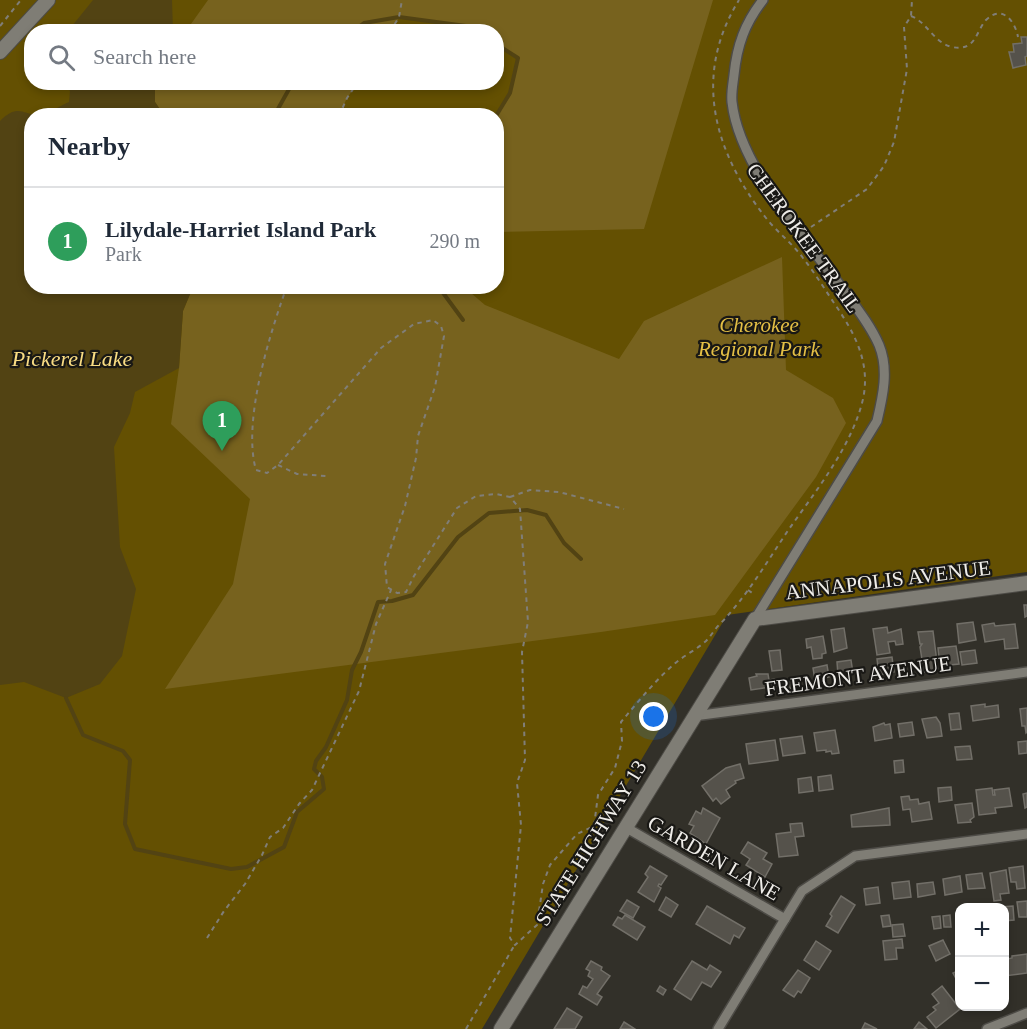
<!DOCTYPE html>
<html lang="en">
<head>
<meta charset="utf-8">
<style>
	body { margin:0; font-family:Georgia,serif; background:#f2f2f3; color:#1f2937 }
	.controls { position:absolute; right:18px; bottom:18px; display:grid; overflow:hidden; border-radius:12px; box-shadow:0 3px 9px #0003 }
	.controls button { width:54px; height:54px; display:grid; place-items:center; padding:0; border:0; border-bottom:2px solid #e0e1e3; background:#fff; color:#1f2937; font:30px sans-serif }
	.you { position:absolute; left:654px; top:717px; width:21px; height:21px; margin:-15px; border:4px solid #fff; border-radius:50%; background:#1a73e8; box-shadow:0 0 0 9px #1a73e833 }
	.badge { display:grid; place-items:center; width:39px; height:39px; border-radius:50%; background:#2563eb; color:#fff; font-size:20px; font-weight:700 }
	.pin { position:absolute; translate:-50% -50px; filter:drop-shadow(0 2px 3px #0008) }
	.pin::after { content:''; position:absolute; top:32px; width:21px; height:18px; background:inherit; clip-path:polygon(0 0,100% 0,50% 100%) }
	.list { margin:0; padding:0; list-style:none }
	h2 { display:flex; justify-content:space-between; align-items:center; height:78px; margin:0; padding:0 24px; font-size:26px }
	h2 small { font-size:20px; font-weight:400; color:#747a83 }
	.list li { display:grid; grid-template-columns:39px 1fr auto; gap:18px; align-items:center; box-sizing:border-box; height:108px; padding:0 24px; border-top:2px solid #e0e1e3 }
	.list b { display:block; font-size:22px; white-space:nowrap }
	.list p { margin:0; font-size:20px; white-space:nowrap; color:#747a83 }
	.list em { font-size:20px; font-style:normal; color:#747a83 }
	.icon { flex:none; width:33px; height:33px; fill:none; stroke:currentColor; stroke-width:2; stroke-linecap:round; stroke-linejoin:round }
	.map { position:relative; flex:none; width:1027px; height:1029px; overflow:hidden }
	.search { position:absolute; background:#fff; box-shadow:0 3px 9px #0003; left:24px; top:24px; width:480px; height:66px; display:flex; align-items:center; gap:15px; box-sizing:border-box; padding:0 21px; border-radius:24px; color:#747a83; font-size:22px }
	.panel { position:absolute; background:#fff; box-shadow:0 3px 9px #0003; left:24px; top:108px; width:480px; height:186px; border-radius:24px }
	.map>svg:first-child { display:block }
</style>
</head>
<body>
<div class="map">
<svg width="1027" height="1029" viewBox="0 0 1027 1029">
	<rect width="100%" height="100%" fill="#323029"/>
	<path fill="#645002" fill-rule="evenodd" d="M0,0h1027v572l-300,43 -245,414h-482zM32,32h464v50h-464zM32,116h464v170h-464z"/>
	<g fill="#77621e">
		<polygon points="208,0 713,0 644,229 497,232 496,115 510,93 518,58 497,44 496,32 475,31 466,26 400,17 390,31 186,31"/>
		<polygon points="155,83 358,83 347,98 339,115 164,115 155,102"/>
		<polygon points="782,257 786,370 833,398 846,423 816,477 715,615 601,632 165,689 233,584 250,499 171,424 179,368 183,311 193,287 464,287 485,305 619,359 644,321"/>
	</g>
	<g fill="#524313">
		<polygon points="93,0 172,0 173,31 68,31"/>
		<path d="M63,83h92v19l9,13 -132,1v170l161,1 -10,24 -4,57 -44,24 -5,21 -16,34 6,100 16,42 -14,67 -22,28 -34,14 -42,-16 -24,3v-564c20,-20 25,-3 41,-7 10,-2 19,-8 28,-12l1,-11z"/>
	</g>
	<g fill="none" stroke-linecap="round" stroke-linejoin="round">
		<g stroke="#524313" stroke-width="4">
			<polyline points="352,32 364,23 399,17 466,26 475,32"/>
			<polyline points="274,116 293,82"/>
			<polyline points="496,116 510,93 518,58 496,44"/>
			<polyline points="438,286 463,320"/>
			<polyline points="66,698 83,735 123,751 130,760 125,824 135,849 231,869 247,867 284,847 297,812 324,789 322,777 314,769 316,761 326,747 347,700 352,670 361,652 378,602 392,601 413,595 458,537 489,513 527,510 546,515 564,543 581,559"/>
		</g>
	</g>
	<g fill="#55524b" stroke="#726f68" stroke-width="1.5">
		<polygon points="1021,37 1027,37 1027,56 1025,57 1026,65 1013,68 1009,52 1014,52 1013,44 1022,43"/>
		<polygon points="1024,605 1027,605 1027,616 1025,617"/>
		<polygon points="973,622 976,640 959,643 957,624"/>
		<polygon points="994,623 995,626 1015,624 1018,648 1005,649 1004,639 985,642 982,625"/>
		<polygon points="887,627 888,633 901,629 903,644 896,645 895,641 888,642 890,653 877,655 873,629"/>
		<polygon points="844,628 847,648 834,652 831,630"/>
		<polygon points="933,631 938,670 924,672 920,647 922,644 920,644 918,632"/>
		<polygon points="823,636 826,653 822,654 822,658 813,659 811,647 807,648 806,639"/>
		<polygon points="956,646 959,664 940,666 938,648"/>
		<polygon points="780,650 782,670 772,671 769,651"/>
		<polygon points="975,650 977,663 962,665 960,652"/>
		<polygon points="892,657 894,672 879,675 877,659"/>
		<polygon points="851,660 853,673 838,675 837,662"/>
		<polygon points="827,665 829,677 815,680 813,668"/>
		<polygon points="756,674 768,674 769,680 775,679 776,686 751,690 749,678 757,676"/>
		<polygon points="793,681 794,687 788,689 787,683"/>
		<polygon points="985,704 985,707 998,705 999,717 973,721 971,706"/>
		<polygon points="1027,708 1027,732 1026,733 1025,726 1022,726 1020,709"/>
		<polygon points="959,713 961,729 951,730 949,714"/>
		<polygon points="936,717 940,723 942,736 927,738 922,719"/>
		<polygon points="912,722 914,735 900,737 898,724"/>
		<polygon points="884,723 885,725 890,724 892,738 875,741 873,727"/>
		<polygon points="835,730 839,753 832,754 831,751 826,752 826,750 817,751 814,733"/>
		<polygon points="802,736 805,753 783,756 780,739"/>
		<polygon points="775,740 778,760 749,764 746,744"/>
		<polygon points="1027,741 1027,753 1019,754 1018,742"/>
		<polygon points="970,746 972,759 957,760 955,747"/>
		<polygon points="903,760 904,772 895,773 894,761"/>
		<polygon points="740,764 744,778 735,781 736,783 726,790 730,797 721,804 716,798 713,801 702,786 726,768"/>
		<polygon points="831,775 833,789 819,791 818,777"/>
		<polygon points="811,777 813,791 799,793 798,779"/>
		<polygon points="951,787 952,800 939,802 938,788"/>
		<polygon points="992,788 993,795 995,795 994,790 1009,788 1012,806 995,808 996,813 979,815 976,790"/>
		<polygon points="1027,793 1027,807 1025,808 1023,794"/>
		<polygon points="909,796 910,800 918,799 919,804 929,802 932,819 912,822 910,809 903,810 901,797"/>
		<polygon points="972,803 974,817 970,820 971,822 958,823 955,805"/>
		<polygon points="703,808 720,818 706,844 690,833 694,826 689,824 696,811 701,814"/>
		<polygon points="889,808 890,825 852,827 851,815"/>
		<polygon points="802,823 804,836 795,837 798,855 779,857 776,834 791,832 790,824"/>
		<polygon points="748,842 767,853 763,859 772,864 765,877 746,865 750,859 741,853"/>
		<polygon points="650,866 667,876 661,885 659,884 658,886 661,888 654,902 638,892 648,877 645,874"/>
		<polygon points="1023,866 1025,888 1017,889 1016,882 1011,882 1009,868"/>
		<polygon points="1006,870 1009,893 1000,894 1001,900 994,901 990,873"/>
		<polygon points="982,873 985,888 968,889 966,875"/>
		<polygon points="960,876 962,892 945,895 943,879"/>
		<polygon points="909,881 911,897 894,899 892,883"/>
		<polygon points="933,882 935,894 918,897 917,884"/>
		<polygon points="878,887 880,903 866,905 864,889"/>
		<polygon points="841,896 855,905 838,933 826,926 832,916 830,914"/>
		<polygon points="666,897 678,905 671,917 659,910"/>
		<polygon points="627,900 639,907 633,918 620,911"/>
		<polygon points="1027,901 1027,917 1019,917 1017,902"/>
		<polygon points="707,906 745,928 739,938 734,935 730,944 696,924"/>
		<polygon points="1013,906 1014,920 1004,921 1004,908 999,907"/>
		<polygon points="625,915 645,927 637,940 613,925 618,917 622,919"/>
		<polygon points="889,915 891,926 883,927 881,916"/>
		<polygon points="950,915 951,927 944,927 943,916"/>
		<polygon points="940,916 941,928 934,929 932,917"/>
		<polygon points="903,924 905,936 893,937 892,925"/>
		<polygon points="902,939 903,948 896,948 897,959 885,960 883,941"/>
		<polygon points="943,940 950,954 936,961 929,946"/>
		<polygon points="816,941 831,951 819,970 804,960"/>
		<polygon points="1027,954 1027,973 1004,976 1004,960 1012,958 1012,956"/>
		<polygon points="591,961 602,967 601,970 610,976 597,994 602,997 597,1005 579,994 583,986 587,988 593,979 588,976 590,971 586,969"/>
		<polygon points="692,961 707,970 710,965 721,972 711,987 702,982 691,1000 674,989"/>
		<polygon points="798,970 810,978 801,993 798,991 794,997 783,990"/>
		<polygon points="960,970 960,986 953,973"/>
		<polygon points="660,986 666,990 663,995 657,991"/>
		<polygon points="942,986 960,1009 936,1028 927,1017 936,1010 933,1007 939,1003 932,994"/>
		<polygon points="567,1008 582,1017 575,1029 554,1029"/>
		<polygon points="624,1022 635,1029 620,1029"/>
		<polygon points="919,1022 927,1029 914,1029"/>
		<polygon points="865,1023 877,1029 862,1029"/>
	</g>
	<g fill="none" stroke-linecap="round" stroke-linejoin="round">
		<defs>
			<g id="street">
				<path d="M755,619l122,-198c6,-25 12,-52 2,-76 -9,-21 -24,-39 -37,-57 -38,-51 -103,-122 -110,-186 -1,-9 1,-18 2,-27 3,-30 11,-52 29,-75"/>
				<polyline points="694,716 1027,672"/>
				<polyline points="625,827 785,919"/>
				<polyline points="718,1029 802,891 855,856 1027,834"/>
				<polyline points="987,1029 1027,1013"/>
			</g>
			<g id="secondary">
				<polyline points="0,52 48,0"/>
				<polyline points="501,1029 755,619 1027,583"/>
			</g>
		</defs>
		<use href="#street" stroke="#4d4b46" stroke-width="12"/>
		<use href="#secondary" stroke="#4d4b46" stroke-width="16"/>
		<g stroke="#807e78" stroke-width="2" stroke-dasharray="4.5 4.5" stroke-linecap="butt">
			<path d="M911,16c16,6 23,27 41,31 24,5 24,-16 34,-27 16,-16 29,1 32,17"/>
			<polyline points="0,26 21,0"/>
			<polyline points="390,32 399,17 402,0"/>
			<polyline points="339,116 347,98 358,82"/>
			<polyline points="811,227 867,189 884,166 894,142 907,69 904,27 911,16 912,0"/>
			<path d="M287,286c-17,47 -45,135 -31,184l11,3 11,-8 103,-117 33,-24 19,-4 8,6 3,10 -9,51 -17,49 -2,22 -11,48 -20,58 2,23 10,6 9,-1 8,-16 43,-68 19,-12 20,-2 14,3 10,12 8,113 -6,30 3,108 -8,23 4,42 -11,113 5,7 22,-20 6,-41 7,-19 27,-31 17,-8 4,-31 17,-27 7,-27 -1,-19c16,-19 33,-40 52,-57 10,-9 23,-15 33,-24 4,-4 7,-9 11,-14 28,-28 48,-62 70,-95 27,-39 65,-85 76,-133 8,-37 -9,-67 -29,-96 -10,-15 -20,-31 -31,-45 -11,-15 -26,-26 -37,-40 -52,-66 -74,-142 -27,-218"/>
			<polyline points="278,465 297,474 326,476"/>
			<polyline points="510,497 530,490 559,492 624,509"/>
			<polyline points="748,590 755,595"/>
			<polyline points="207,938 224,911 245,884 262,855 270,837 283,828 299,804 312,790 359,691 376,624 391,590"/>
			<polyline points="466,1029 514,946"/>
		</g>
		<use href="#street" stroke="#7f7d75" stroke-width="9"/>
		<use href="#secondary" stroke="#7f7d75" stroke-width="14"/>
	</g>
	<g text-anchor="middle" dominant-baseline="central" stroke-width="4.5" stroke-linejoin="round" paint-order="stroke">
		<g font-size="21" fill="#efede9" stroke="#191815">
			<text transform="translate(804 238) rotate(54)">CHEROKEE TRAIL</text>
			<text transform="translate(888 580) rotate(-7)">ANNAPOLIS AVENUE</text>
			<text transform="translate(858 676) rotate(-8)">FREMONT AVENUE</text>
			<text transform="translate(591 843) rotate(-58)">STATE HIGHWAY 13</text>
			<text transform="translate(714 858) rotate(30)">GARDEN LANE</text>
		</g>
		<g font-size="21" font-style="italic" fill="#e4bf45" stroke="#191815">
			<text x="759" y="325">Cherokee<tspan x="759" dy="24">Regional Park</tspan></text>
		</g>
		<g font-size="22" font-style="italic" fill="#f9dc83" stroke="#191815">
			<text x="72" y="358">Pickerel Lake</text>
		</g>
	</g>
</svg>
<div class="controls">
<button>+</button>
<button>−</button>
</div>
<div class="you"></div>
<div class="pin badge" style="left:222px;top:451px;background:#2e9e5b">1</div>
<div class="search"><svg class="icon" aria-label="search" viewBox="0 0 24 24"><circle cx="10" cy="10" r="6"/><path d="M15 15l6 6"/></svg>Search here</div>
<section class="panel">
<h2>Nearby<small></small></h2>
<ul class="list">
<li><span class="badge" style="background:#2e9e5b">1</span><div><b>Lilydale-Harriet Island Park</b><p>Park</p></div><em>290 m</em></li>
</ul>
</section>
</div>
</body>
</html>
